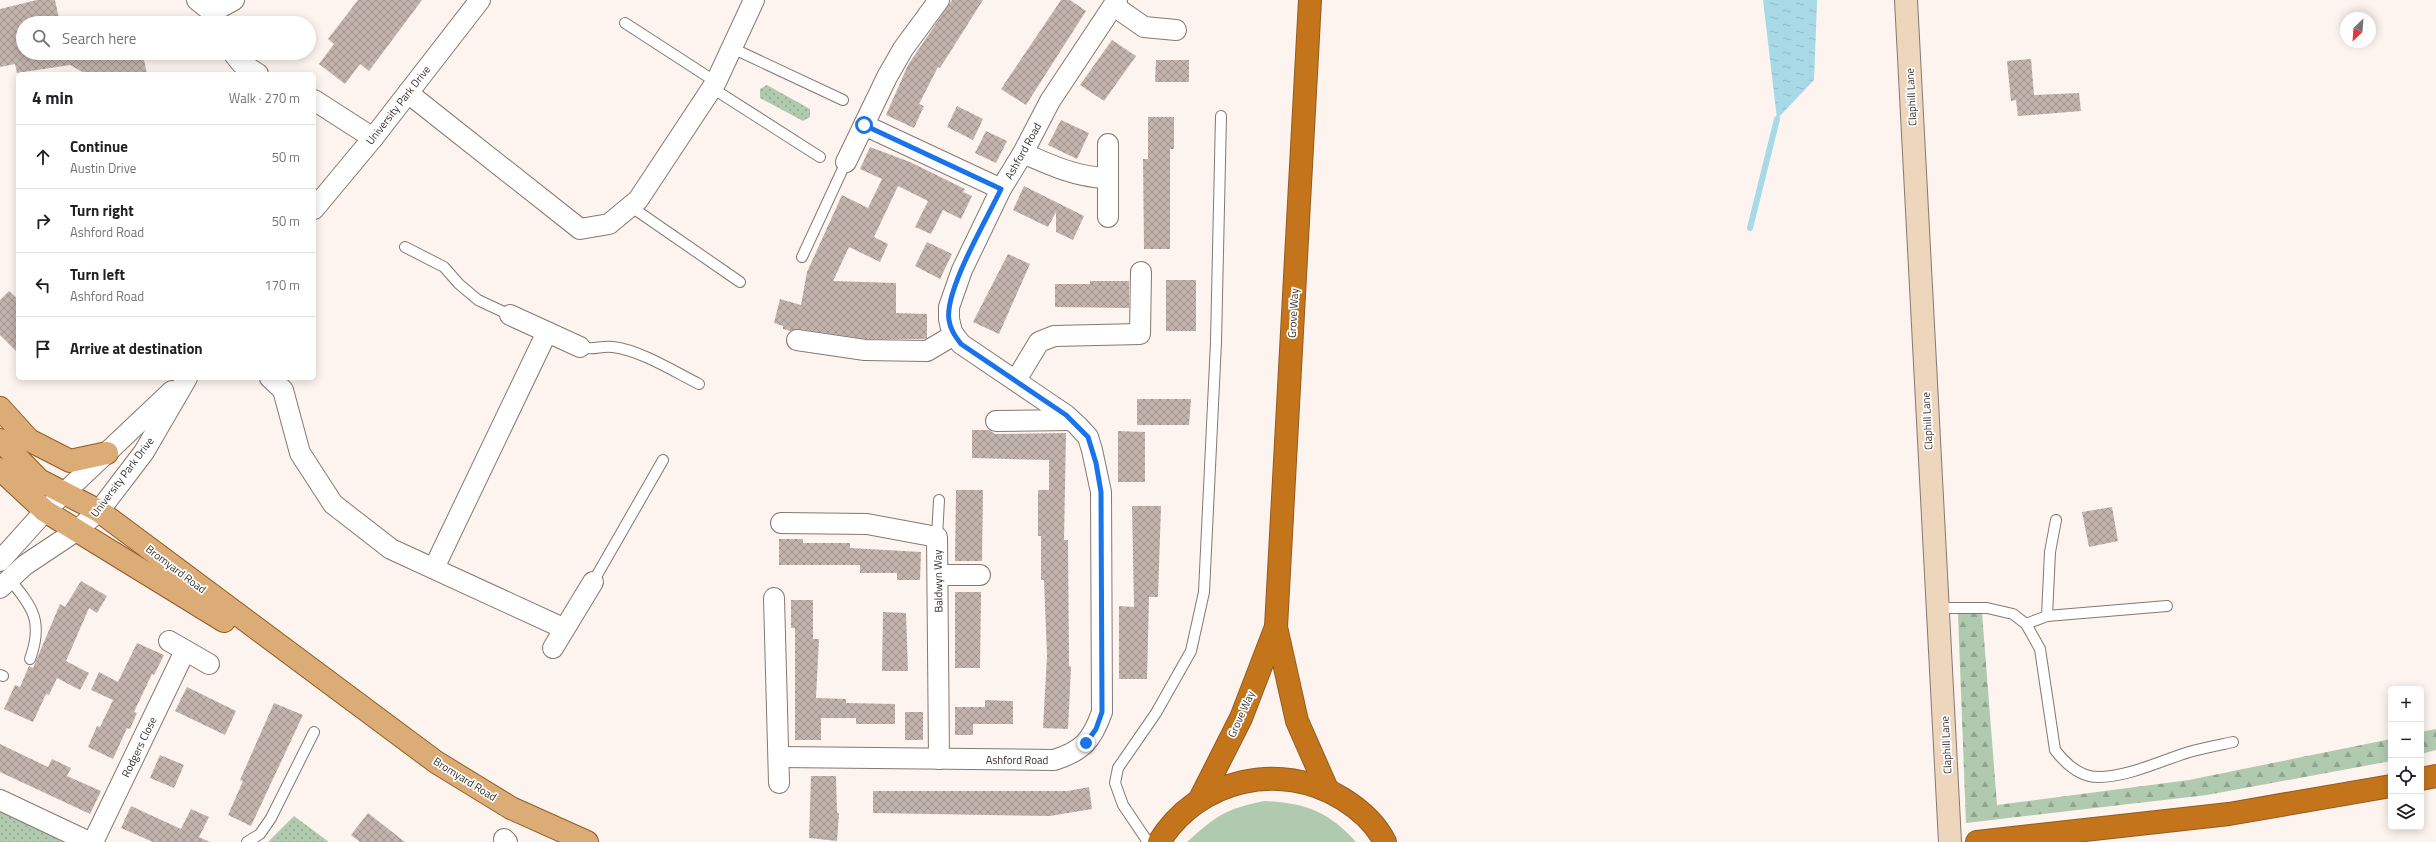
<!DOCTYPE html>
<html lang="en">
<head>
<meta charset="utf-8">
<style>
	body { margin:0; font-family:"Titillium Web",sans-serif; background:#f2f2f2; color:#202124 }
	.controls { position:absolute; right:12px; bottom:12px; display:grid; overflow:hidden; border-radius:6px; box-shadow:0 2px 10px #0003 }
	.controls button { width:36px; height:36px; display:grid; place-items:center; padding:0; border:0; border-bottom:1px solid #e0e0e0; background:#fff; color:#202124; font:20px sans-serif }
	.compass { position:absolute; left:2340px; top:12px; width:36px; height:36px; border-radius:50%; background:#fff; box-shadow:0 2px 10px #0003; rotate:205deg }
	.stop { position:absolute; width:12px; height:12px; margin:-9px; border:3px solid #1a73e8; border-radius:50%; background:#fff }
	.stop.end { background:#1a73e8; border-color:#fff; box-shadow:0 1px 4px #0008 }
	.list { margin:0; padding:0; list-style:none }
	h2 { display:flex; justify-content:space-between; align-items:center; height:52px; margin:0; padding:0 16px; font-size:17px }
	h2 small { font-size:13px; font-weight:400; color:#757577 }
	.list li { display:grid; grid-template-columns:26px 1fr auto; gap:12px; align-items:center; box-sizing:border-box; height:64px; padding:0 16px; border-top:1px solid #e0e0e0 }
	.list b { display:block; font-size:15px; white-space:nowrap }
	.list p { margin:0; font-size:13px; white-space:nowrap; color:#757577 }
	.list em { font-size:13px; font-style:normal; color:#757577 }
	.icon { flex:none; width:22px; height:22px; fill:none; stroke:currentColor; stroke-width:2; stroke-linecap:round; stroke-linejoin:round }
	.map { position:relative; flex:none; width:2436px; height:842px; overflow:hidden }
	.search { position:absolute; background:#fff; box-shadow:0 2px 10px #0003; left:16px; top:16px; width:300px; height:44px; display:flex; align-items:center; gap:10px; box-sizing:border-box; padding:0 14px; border-radius:22px; color:#757577; font-size:15px }
	.panel { position:absolute; background:#fff; box-shadow:0 2px 10px #0003; left:16px; top:72px; width:300px; height:308px; border-radius:6px }
	.map>svg:first-child { display:block }
</style>
</head>
<body>
<div class="map">
<svg width="2436" height="842" viewBox="0 0 2436 842">
	<defs>
		<pattern id="forest-firs" width="22" height="20" patternUnits="userSpaceOnUse"><rect width="22" height="20" fill="#b0cab0"/><path d="M5 1l3.5 6h-7zM16 11l3.5 6h-7z" fill="#90a48f"/></pattern>
		<pattern id="park-dots" width="8" height="8" patternUnits="userSpaceOnUse"><rect width="8" height="8" fill="#b0cab0"/><path d="M2 2h.1M6 6h.1" fill="none" stroke="#90a48f" stroke-width="1.8" stroke-linecap="round"/></pattern>
		<pattern id="water-ripples" width="26" height="14" patternUnits="userSpaceOnUse"><rect width="26" height="14" fill="#a8d9e6"/><path d="M2 4q2-2 4 0t4 0M15 11q2-2 4 0t4 0" fill="none" stroke="#91bbc5"/></pattern>
		<pattern id="building-cross-hatch" width="8" height="8" patternUnits="userSpaceOnUse"><rect width="8" height="8" fill="#c3b3ad"/><path d="M0 0l8 8M0 8l8-8" fill="none" stroke="#9f928d"/></pattern>
	</defs>
	<rect width="100%" height="100%" fill="#fdf4ef"/>
	<path fill="#b0cab0" d="M1264,801c41,2 64,10 92,41h-169c29,-26 38,-33 77,-41z"/>
	<g fill="url(#forest-firs)">
		<polygon points="1982,613 1997,805 2189,780 2391,739 2391,761 2207,795 1966,823 1958,614"/>
		<polygon points="2436,729 2436,750 2421,754 2421,732"/>
	</g>
	<g fill="url(#park-dots)">
		<polygon points="767,85 810,109 810,117 803,121 760,98 760,89"/>
		<polygon points="0,812 66,842 0,842"/>
		<polygon points="294,816 329,842 268,842"/>
	</g>
	<polygon fill="url(#water-ripples)" points="1763,0 1817,0 1817,3 1814,80 1777,119"/>
	<g fill="none" stroke-linecap="round" stroke-linejoin="round">
		<polyline stroke="#a8d9e6" stroke-width="6" points="1750,228 1777,119"/>
	</g>
	<g fill="url(#building-cross-hatch)">
		<polygon points="37,0 55,0 60,23 23,23 23,53 133,53 144,60 147,74 86,74 70,65 17,73 15,64 0,67 0,9"/>
		<polygon points="358,0 422,0 369,71 360,64 345,84 319,64 334,44 328,39"/>
		<polygon points="952,0 983,0 940,68 938,67 919,104 924,106 914,128 886,115 908,65"/>
		<polygon points="1061,0 1070,0 1086,11 1026,105 1001,89"/>
		<polygon points="1112,40 1136,56 1104,101 1080,85"/>
		<polygon points="2031,59 2034,95 2079,93 2081,111 2018,116 2016,100 2011,101 2007,61"/>
		<polygon points="1156,60 1189,60 1189,82 1155,82"/>
		<polygon points="957,106 983,119 973,140 947,127"/>
		<polygon points="1148,117 1174,117 1174,149 1170,149 1170,249 1144,249 1143,159 1148,159"/>
		<polygon points="1061,120 1089,133 1077,159 1048,145"/>
		<polygon points="986,131 1007,141 996,163 975,153"/>
		<polygon points="870,147 910,162 965,189 963,192 972,196 961,219 943,210 931,234 915,227 928,201 898,186 874,237 888,244 880,262 849,247 833,281 896,283 896,313 927,314 927,338 924,339 866,339 799,329 791,331 783,329 783,326 774,323 780,299 801,305 807,272 842,195 868,208 882,179 860,169"/>
		<polygon points="1024,186 1084,216 1073,240 1056,232 1056,212 1048,227 1013,210"/>
		<polygon points="927,242 952,254 940,279 915,266"/>
		<polygon points="1008,254 1030,264 999,334 973,322"/>
		<rect x="1166" y="280" width="30" height="51"/>
		<polygon points="1090,281 1129,281 1129,308 1055,307 1055,284 1090,284"/>
		<polygon points="9,291 18,299 18,353 0,335 0,300"/>
		<polygon points="1137,399 1191,399 1189,425 1137,425"/>
		<polygon points="972,430 989,430 995,434 1066,433 1064,540 1068,540 1069,666 1071,667 1068,729 1043,728 1047,656 1044,580 1041,580 1041,536 1038,536 1038,490 1049,490 1049,460 972,458"/>
		<polygon points="1118,431 1145,432 1145,482 1118,482"/>
		<polygon points="956,490 983,490 982,561 955,561"/>
		<polygon points="1132,506 1161,506 1158,597 1149,597 1147,679 1119,679 1119,606 1134,607"/>
		<polygon points="2112,507 2118,541 2089,547 2082,512"/>
		<polygon points="779,539 803,539 803,543 850,543 850,548 921,552 920,580 897,580 897,573 860,573 860,565 779,565"/>
		<polygon points="81,581 107,596 97,613 89,608 66,661 89,673 80,690 57,678 49,695 46,694 33,722 4,709 15,685 20,687 29,666 33,668 60,604 65,607"/>
		<polygon points="955,592 981,592 980,668 955,668"/>
		<polygon points="791,600 813,600 813,639 819,639 816,698 846,699 846,703 895,704 895,724 856,724 856,718 821,718 821,740 795,740 795,628 791,628"/>
		<polygon points="883,612 906,613 908,671 882,671"/>
		<polygon points="137,643 164,655 154,675 152,674 134,712 137,713 130,729 127,728 113,759 88,747 97,726 100,727 113,700 91,690 99,672 118,682"/>
		<polygon points="187,687 236,711 225,735 175,711"/>
		<polygon points="985,700 1013,701 1013,724 973,724 973,735 955,735 955,707 985,707"/>
		<polygon points="274,703 303,715 251,826 228,815 243,781 240,780"/>
		<rect x="905" y="712" width="18" height="28"/>
		<polygon points="0,744 48,767 52,759 71,768 67,776 101,791 90,814 0,772"/>
		<polygon points="160,755 184,765 174,788 150,778"/>
		<polygon points="811,776 836,776 837,813 839,813 837,841 809,838"/>
		<polygon points="1089,787 1092,809 1050,816 873,813 873,791 1068,791"/>
		<polygon points="131,806 181,829 191,809 209,817 199,837 210,842 153,842 121,828"/>
		<polygon points="368,813 405,842 360,842 351,835"/>
	</g>
	<g fill="none" stroke-linecap="round" stroke-linejoin="round">
		<defs>
			<g id="lane">
				<polyline points="625,23 716,82"/>
				<polyline points="732,48 843,100"/>
				<polyline points="712,88 820,157"/>
				<polyline points="630,206 740,282"/>
				<polyline points="405,247 444,267 459,284 478,300 510,315"/>
				<polyline points="802,257 846,162"/>
				<path d="M580,347c14,4 21,-2 33,0 27,3 62,25 86,37"/>
				<polyline points="937,537 939,500"/>
				<path d="M10,580c24,28 33,43 20,79"/>
				<polyline points="593,582 663,460"/>
				<path d="M1938,608h49l26,6 13,10 14,25 15,101c10,13 25,27 43,27 30,0 62,-16 91,-25 14,-4 30,-7 44,-10"/>
				<polyline points="2047,616 2167,606"/>
				<polyline points="2026,624 2047,616 2050,552 2056,520"/>
				<polyline points="0,675 3,676"/>
				<polyline points="247,842 260,834 271,818 314,732"/>
				<polyline points="1148,842 1123,805 1115,783 1118,768 1156,713 1191,651 1204,592 1216,342 1221,116"/>
			</g>
			<g id="street">
				<polyline points="197,0 212,12 217,23"/>
				<polyline points="1114,6 1144,27 1176,30"/>
				<polyline points="212,12 234,0"/>
				<polyline points="233,53 241,63 258,74"/>
				<polyline points="408,93 580,229 609,224 638,200 716,82 754,0"/>
				<polyline points="314,100 373,138"/>
				<polyline points="864,125 1001,189"/>
				<path d="M1023,153c27,12 53,24 83,25"/>
				<polyline points="846,162 887,77 903,49 939,0"/>
				<polyline points="314,209 373,138 480,0"/>
				<polyline points="1108,217 1108,144"/>
				<polyline points="510,315 580,347"/>
				<polyline points="797,340 865,350 927,351 954,335"/>
				<polyline points="270,378 283,390 300,453 333,504 391,549 563,628"/>
				<polyline points="1016,380 1039,342 1054,336 1140,334 1141,272"/>
				<polyline points="996,421 1071,420"/>
				<polyline points="781,523 867,524 937,537 939,759"/>
				<polyline points="0,561 45,511 172,391"/>
				<polyline points="434,568 547,332"/>
				<polyline points="939,575 980,575"/>
				<polyline points="0,588 25,565 76,531 99,511 144,452 187,378"/>
				<polyline points="774,598 779,783"/>
				<polyline points="169,641 209,664"/>
				<polyline points="553,648 593,582"/>
				<path d="M779,757l275,3c29,-9 38,-20 48,-48l-1,-220 -9,-42 -4,-13 -10,-11 -12,-11 -105,-71 -9,-12 -3,-13v-12l13,-37 39,-81 22,-36 27,-52 67,-101"/>
				<polyline points="0,800 89,842"/>
				<polyline points="504,839 507,842"/>
				<polyline points="93,842 185,651"/>
			</g>
			<polyline id="secondary" points="1906,0 1950,842"/>
			<g id="primary">
				<polyline points="0,408 29,440 70,461 107,453"/>
				<polyline points="0,440 39,480 99,511 436,762 511,808 587,842"/>
				<polyline points="0,469 45,511 224,621"/>
			</g>
			<g id="highway">
				<polyline points="1310,0 1276,627 1297,721 1327,789"/>
				<polyline points="2421,779 2436,776"/>
				<polyline points="1200,799 1241,718 1276,627"/>
				<path d="M1159,842c39,-63 121,-82 184,-43 16,10 33,25 42,43"/>
				<polyline points="1977,842 2229,814 2391,786"/>
			</g>
		</defs>
		<use href="#lane" stroke="#867871" stroke-width="12"/>
		<use href="#street" stroke="#867871" stroke-width="22"/>
		<use href="#secondary" stroke="#867871" stroke-width="24"/>
		<use href="#primary" stroke="#925c21" stroke-width="24"/>
		<use href="#highway" stroke="#925c21" stroke-width="24"/>
		<use href="#lane" stroke="#fff" stroke-width="10"/>
		<use href="#street" stroke="#fff" stroke-width="20"/>
		<use href="#secondary" stroke="#edd6bb" stroke-width="22"/>
		<use href="#primary" stroke="#dcac77" stroke-width="22"/>
		<use href="#highway" stroke="#c4751c" stroke-width="22"/>
	</g>
	<g fill="none" stroke-linecap="round" stroke-linejoin="round">
		<path stroke="#1a73e8" stroke-width="5" d="M864,125l137,64c-13,28 -57,102 -52,131 1,9 6,16 12,24l105,71 22,22 8,26 5,29 1,220 -6,17 -10,14"/>
	</g>
	<g text-anchor="middle" dominant-baseline="central" stroke-width="3.5" stroke-linejoin="round" paint-order="stroke">
		<g font-size="11" fill="#342e2b" stroke="#fff">
			<text transform="translate(1911 97) rotate(-93)">Claphill Lane</text>
			<text transform="translate(398 105) rotate(-52)">University Park Drive</text>
			<text transform="translate(1023 151) rotate(-61)">Ashford Road</text>
			<text transform="translate(1293 313) rotate(-87)">Grove Way</text>
			<text transform="translate(1927 421) rotate(-93)">Claphill Lane</text>
			<text transform="translate(122 477) rotate(-53)">University Park Drive</text>
			<text transform="translate(176 569) rotate(37)">Bromyard Road</text>
			<text transform="translate(938 581) rotate(-91)">Baldwyn Way</text>
			<text transform="translate(1241 714) rotate(-66)">Grove Way</text>
			<text transform="translate(1946 745) rotate(-93)">Claphill Lane</text>
			<text transform="translate(139 747) rotate(-64)">Rodgers Close</text>
			<text x="1017" y="760">Ashford Road</text>
			<text transform="translate(465 779) rotate(32)">Bromyard Road</text>
		</g>
	</g>
</svg>
<div class="controls">
<button>+</button>
<button>−</button>
<button><svg class="icon" aria-label="locate" viewBox="0 0 24 24"><circle cx="12" cy="12" r="6"/><path d="M12 2v4M12 18v4M2 12h4M18 12h4"/></svg></button>
<button><svg class="icon" aria-label="layers" viewBox="0 0 24 24"><path d="M12 4l9 5-9 5-9-5zM3 14l9 5 9-5"/></svg></button>
</div>
<svg class="compass" viewBox="-18 -18 36 36"><path d="M0-13l5 13h-10z" fill="#e53935"/><path d="M0 13l5-13h-10z" fill="#757577"/></svg>
<div class="stop" style="left:864px;top:125px"></div>
<div class="stop end" style="left:1086px;top:743px"></div>
<div class="search"><svg class="icon" aria-label="search" viewBox="0 0 24 24"><circle cx="10" cy="10" r="6"/><path d="M15 15l6 6"/></svg>Search here</div>
<section class="panel">
<h2>4 min<small>Walk · 270 m</small></h2>
<ul class="list">
<li><svg class="icon" aria-label="ahead" viewBox="0 0 24 24"><path d="M12 20V5M6 11l6-6 6 6"/></svg><div><b>Continue</b><p>Austin Drive</p></div><em>50 m</em></li>
<li><svg class="icon" aria-label="right" viewBox="0 0 24 24"><path d="M7 20v-9h11M14 6l5 5-5 5"/></svg><div><b>Turn right</b><p>Ashford Road</p></div><em>50 m</em></li>
<li><svg class="icon" aria-label="left" viewBox="0 0 24 24"><path d="M17 20v-9H6M10 6l-5 5 5 5"/></svg><div><b>Turn left</b><p>Ashford Road</p></div><em>170 m</em></li>
<li><svg class="icon" aria-label="arrive" viewBox="0 0 24 24"><path d="M6 21V4h12l-3 4 3 4H6"/></svg><div><b>Arrive at destination</b></div></li>
</ul>
</section>
</div>
</body>
</html>
